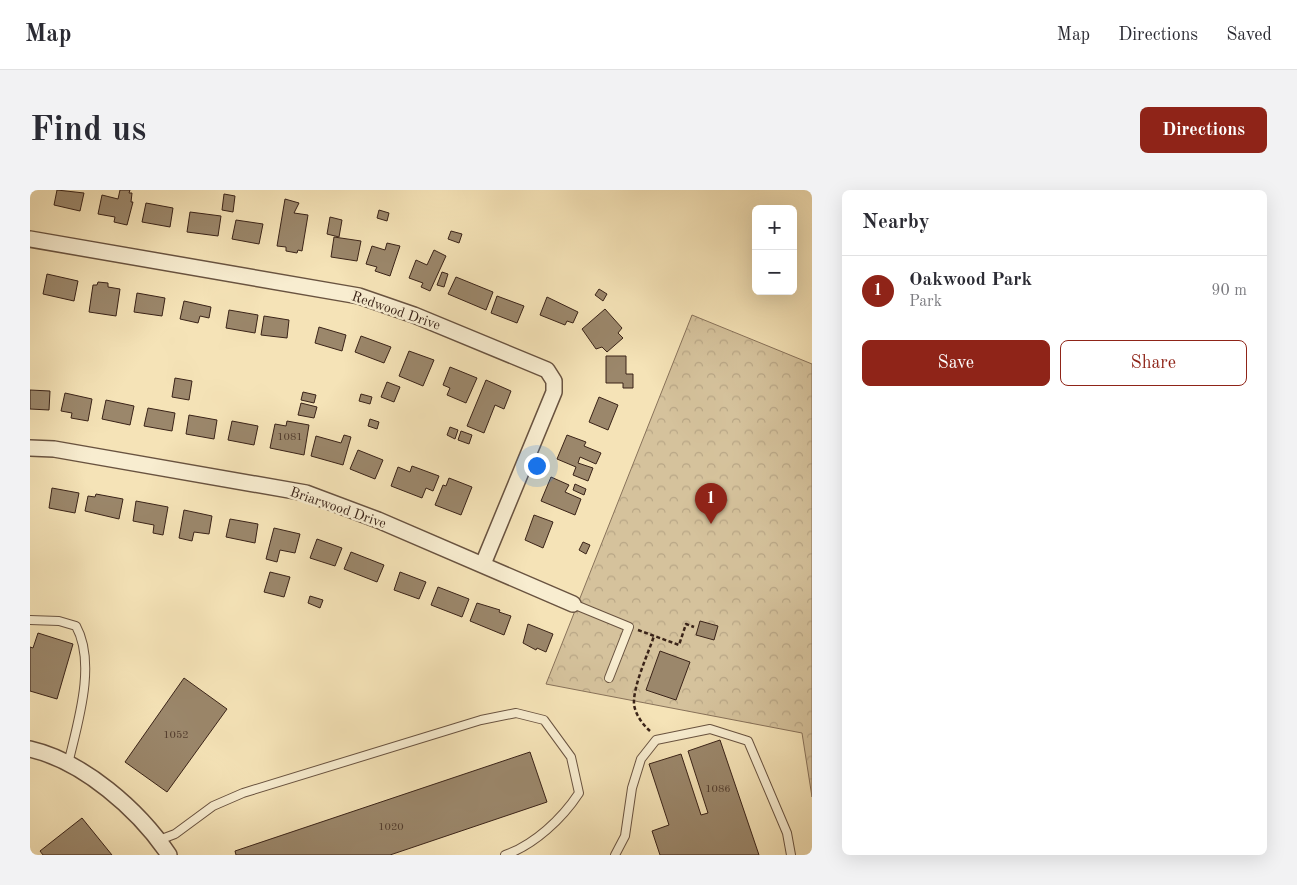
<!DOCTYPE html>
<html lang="en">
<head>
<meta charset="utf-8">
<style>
	body { margin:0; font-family:"Old Standard TT",serif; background:#f2f2f3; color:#2b2b33 }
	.controls { position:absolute; right:15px; top:15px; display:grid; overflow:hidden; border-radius:8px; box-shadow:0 5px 20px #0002 }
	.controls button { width:45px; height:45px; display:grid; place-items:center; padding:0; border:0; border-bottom:1px solid #e1e1e2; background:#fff; color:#2b2b33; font:25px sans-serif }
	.you { position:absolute; left:506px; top:275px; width:18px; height:18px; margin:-12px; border:4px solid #fff; border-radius:50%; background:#1a73e8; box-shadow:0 0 0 8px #1a73e833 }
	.badge { display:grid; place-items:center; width:32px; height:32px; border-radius:50%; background:#8f2418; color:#fff; font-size:16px; font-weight:700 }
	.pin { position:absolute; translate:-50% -41px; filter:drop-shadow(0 1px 2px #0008) }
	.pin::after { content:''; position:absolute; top:26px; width:18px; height:15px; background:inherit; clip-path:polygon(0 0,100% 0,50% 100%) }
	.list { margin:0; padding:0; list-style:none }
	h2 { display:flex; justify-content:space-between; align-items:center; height:65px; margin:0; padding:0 20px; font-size:21px }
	h2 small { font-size:16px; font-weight:400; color:#7c7c81 }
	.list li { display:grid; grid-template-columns:32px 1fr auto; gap:15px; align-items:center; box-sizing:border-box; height:70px; padding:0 20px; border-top:1px solid #e1e1e2 }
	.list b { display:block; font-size:19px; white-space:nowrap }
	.list p { margin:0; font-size:16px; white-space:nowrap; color:#7c7c81 }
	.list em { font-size:16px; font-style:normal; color:#7c7c81 }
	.actions { display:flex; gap:10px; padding:15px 20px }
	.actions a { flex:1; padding:11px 0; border:1px solid #8f2418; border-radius:8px; text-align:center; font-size:18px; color:#8f2418 }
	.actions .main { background:#8f2418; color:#fff }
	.map { position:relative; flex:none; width:782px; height:665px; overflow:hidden; border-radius:8px }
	header { display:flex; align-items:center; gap:30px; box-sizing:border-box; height:70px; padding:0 25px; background:#fff; border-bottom:1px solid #e1e1e2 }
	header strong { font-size:24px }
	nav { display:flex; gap:28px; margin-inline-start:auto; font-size:18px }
	.intro { display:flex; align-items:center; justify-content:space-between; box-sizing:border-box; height:120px; padding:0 30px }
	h1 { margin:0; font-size:35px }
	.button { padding:12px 22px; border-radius:8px; background:#8f2418; color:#fff; font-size:18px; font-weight:700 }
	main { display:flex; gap:30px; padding:0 30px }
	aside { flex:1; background:#fff; border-radius:8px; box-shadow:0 5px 20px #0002 }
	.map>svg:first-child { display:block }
</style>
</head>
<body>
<header>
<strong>Map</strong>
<nav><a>Map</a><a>Directions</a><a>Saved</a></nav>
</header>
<div class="intro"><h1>Find us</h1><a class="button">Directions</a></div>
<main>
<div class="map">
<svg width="782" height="665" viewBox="0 0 782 665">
	<defs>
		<pattern id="park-crowns" width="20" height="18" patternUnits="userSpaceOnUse" patternTransform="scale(1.25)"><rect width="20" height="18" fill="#d5c29c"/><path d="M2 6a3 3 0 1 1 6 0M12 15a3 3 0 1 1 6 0" fill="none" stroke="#b8a686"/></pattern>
	</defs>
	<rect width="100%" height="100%" fill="#f5e3b7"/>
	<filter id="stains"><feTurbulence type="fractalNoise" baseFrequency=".004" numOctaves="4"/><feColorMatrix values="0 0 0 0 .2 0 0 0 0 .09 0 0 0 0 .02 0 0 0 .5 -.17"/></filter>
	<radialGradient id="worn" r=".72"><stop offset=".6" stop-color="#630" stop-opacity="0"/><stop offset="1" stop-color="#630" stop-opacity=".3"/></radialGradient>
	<polygon fill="url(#park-crowns)" stroke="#88725a" points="662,125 782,174 782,607 772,543 516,494"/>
	<g fill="#9b876b" stroke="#3a2318">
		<polygon points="27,0 54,3 50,21 24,15"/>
		<polygon points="90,0 100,0 99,3 102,3 101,12 103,12 97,35 84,32 85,27 68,24 72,5 88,9"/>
		<polygon points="194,4 205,6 203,22 192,20"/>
		<polygon points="255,9 269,13 264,23 278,25 272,61 268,60 267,63 256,61 256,57 247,56"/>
		<polygon points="116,13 143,18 140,37 112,32"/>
		<polygon points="349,20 359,23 357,31 347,28"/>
		<polygon points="160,22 191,26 188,46 157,42"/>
		<polygon points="300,27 312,30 309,47 297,44"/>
		<polygon points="206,30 233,34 229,54 202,49"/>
		<polygon points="421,41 432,44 429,53 418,49"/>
		<polygon points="304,47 331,51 327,71 301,67"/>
		<polygon points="357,53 370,56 360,86 345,81 347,77 336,74 342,56 355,60"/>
		<polygon points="404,60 416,66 400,101 391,97 393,93 379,88 386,70 397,75"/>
		<polygon points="412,82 418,84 414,97 407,95"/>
		<polygon points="17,84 48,91 44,111 13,104"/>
		<polygon points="426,87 463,102 456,120 418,104"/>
		<polygon points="68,92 78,93 78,97 90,99 86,126 59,122 63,95 67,95"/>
		<polygon points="569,99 577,104 573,111 565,105"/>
		<polygon points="107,103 135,108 132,126 104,122"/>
		<polygon points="467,106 494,116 487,133 461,123"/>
		<polygon points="517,107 548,122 543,133 537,131 535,135 510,125"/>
		<polygon points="154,111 181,117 179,128 170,126 168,133 150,129"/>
		<polygon points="575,119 592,138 588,143 593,148 577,162 572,157 566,159 552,139"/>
		<polygon points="199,120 228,125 225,143 196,138"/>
		<polygon points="234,126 259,130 257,148 231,145"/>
		<polygon points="289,137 316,145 312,161 285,153"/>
		<polygon points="331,146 361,157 354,173 325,162"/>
		<polygon points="379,161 404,170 393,196 369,186"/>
		<polygon points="576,166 596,166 596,184 603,184 603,198 593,198 593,193 576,193"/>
		<polygon points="420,177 447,188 436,213 417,205 420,198 413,195"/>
		<polygon points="145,188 162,191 159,210 142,207"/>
		<polygon points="456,190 481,201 474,219 465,215 454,243 437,236"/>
		<polygon points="357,192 370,197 364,212 351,207"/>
		<polygon points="0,200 20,201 19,220 0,219"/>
		<polygon points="273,202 286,205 284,213 271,210"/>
		<polygon points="35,203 62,209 58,231 41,228 42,223 31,221"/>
		<polygon points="331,204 342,207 340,214 329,211"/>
		<polygon points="569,207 588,215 578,240 559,232"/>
		<polygon points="76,210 104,216 100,235 72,229"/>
		<polygon points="271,213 287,217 284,228 268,225"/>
		<polygon points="118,218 145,223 142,241 114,236"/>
		<polygon points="159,225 187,230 184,249 156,244"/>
		<polygon points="340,229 349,232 347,239 338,236"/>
		<polygon points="202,231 228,236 224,255 198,250"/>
		<polygon points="257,231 279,235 274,265 240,258 245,234 256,236"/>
		<polygon points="420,237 428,240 425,249 417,245"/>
		<polygon points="431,241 442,245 439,254 428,250"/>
		<polygon points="314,245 321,247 313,275 281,266 286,246 311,253"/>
		<polygon points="537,245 556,252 554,256 571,263 566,274 550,267 548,273 563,278 558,291 543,285 546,277 527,269"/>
		<polygon points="328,260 353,270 345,289 320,279"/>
		<polygon points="382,276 409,286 403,301 396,298 392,308 361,296 368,277 380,282"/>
		<polygon points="521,287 539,295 535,302 551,309 545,325 511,311"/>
		<polygon points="419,288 442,297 431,325 405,315 413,295 416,296"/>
		<polygon points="545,294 556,299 554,305 543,300"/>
		<polygon points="22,298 49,303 45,323 19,318"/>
		<polygon points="66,304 93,309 89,329 55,321 58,306 65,307"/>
		<polygon points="106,311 138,317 133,345 123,343 124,335 103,331"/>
		<polygon points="154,320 182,326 179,344 164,342 162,351 149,348"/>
		<polygon points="504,325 523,332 513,358 495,350"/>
		<polygon points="200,329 228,334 225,353 196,347"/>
		<polygon points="244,338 270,344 265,363 250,360 247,372 236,369"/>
		<polygon points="287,349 312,358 305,376 280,368"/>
		<polygon points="553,352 560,355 556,364 549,360"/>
		<polygon points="321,362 354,375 347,392 314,379"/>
		<polygon points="240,382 260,387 254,407 234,402"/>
		<polygon points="370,382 396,392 389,409 364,400"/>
		<polygon points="408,397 439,409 432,427 401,415"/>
		<polygon points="280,406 293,410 290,418 278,413"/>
		<polygon points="447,413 470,420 469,422 481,426 474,445 440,431"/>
		<polygon points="670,431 688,436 684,450 666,445"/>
		<polygon points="498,434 523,444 516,462 507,458 506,460 493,453"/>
		<polygon points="8,443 43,454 27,509 0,501 0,457 3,458"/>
		<polygon points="630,461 660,472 646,510 616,500"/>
		<polygon points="154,488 197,519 137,602 95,572"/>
		<polygon points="690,550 729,665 630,665 622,641 639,635 619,574 651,564 671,625 678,623 658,561"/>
		<polygon points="500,562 517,612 360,665 206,665 205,661"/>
		<polygon points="52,628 82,665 13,665 10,661"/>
	</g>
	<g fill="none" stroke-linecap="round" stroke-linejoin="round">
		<defs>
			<g id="lane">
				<polyline points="543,414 599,437 579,488"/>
				<path d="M0,430l29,1 17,5c21,38 1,99 -8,138"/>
				<path d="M129,650l16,-6 38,-28 30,-13 238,-73 35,-7 28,7 27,37 8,36c-17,26 -45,52 -74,62"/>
				<polyline points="585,665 595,646 602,598 611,569 626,550 680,539 718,551 757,643 761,665"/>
			</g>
			<g id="street">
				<polyline points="0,49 329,106 384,125 517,180 524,191 524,202 453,374"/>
				<polyline points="0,258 24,259 276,303 348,330 543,414"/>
				<path d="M0,559c53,12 109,61 139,106"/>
			</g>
		</defs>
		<use href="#lane" stroke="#695340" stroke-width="10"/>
		<use href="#street" stroke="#695340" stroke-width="18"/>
		<g stroke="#3a2318" stroke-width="2.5" stroke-dasharray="4 2.5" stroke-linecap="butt">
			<polyline points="608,440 649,455 656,434 664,437"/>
			<path d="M620,541c-7,-6 -15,-17 -16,-27 -1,-18 14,-50 20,-68"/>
		</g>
		<use href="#lane" stroke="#f8edd0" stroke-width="8"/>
		<use href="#street" stroke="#f8edd0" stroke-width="15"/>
	</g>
	<g text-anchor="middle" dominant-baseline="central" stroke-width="5" stroke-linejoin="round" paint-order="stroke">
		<g font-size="11" fill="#523c2d">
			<text x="260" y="247">1081</text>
			<text x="146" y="545">1052</text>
			<text x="688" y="599">1086</text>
			<text x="361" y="637">1020</text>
		</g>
		<g font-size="14" fill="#3a2318" stroke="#f8edd0">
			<text transform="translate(366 121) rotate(19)">Redwood Drive</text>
			<text transform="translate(308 318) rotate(19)">Briarwood Drive</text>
		</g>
	</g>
	<rect width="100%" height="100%" filter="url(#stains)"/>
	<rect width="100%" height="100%" fill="url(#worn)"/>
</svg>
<div class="controls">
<button>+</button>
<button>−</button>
</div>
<div class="you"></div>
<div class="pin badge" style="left:681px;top:334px">1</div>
</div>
<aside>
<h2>Nearby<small></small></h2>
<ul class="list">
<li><span class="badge">1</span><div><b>Oakwood Park</b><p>Park</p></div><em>90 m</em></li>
</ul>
<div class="actions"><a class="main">Save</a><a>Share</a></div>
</aside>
</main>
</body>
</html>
